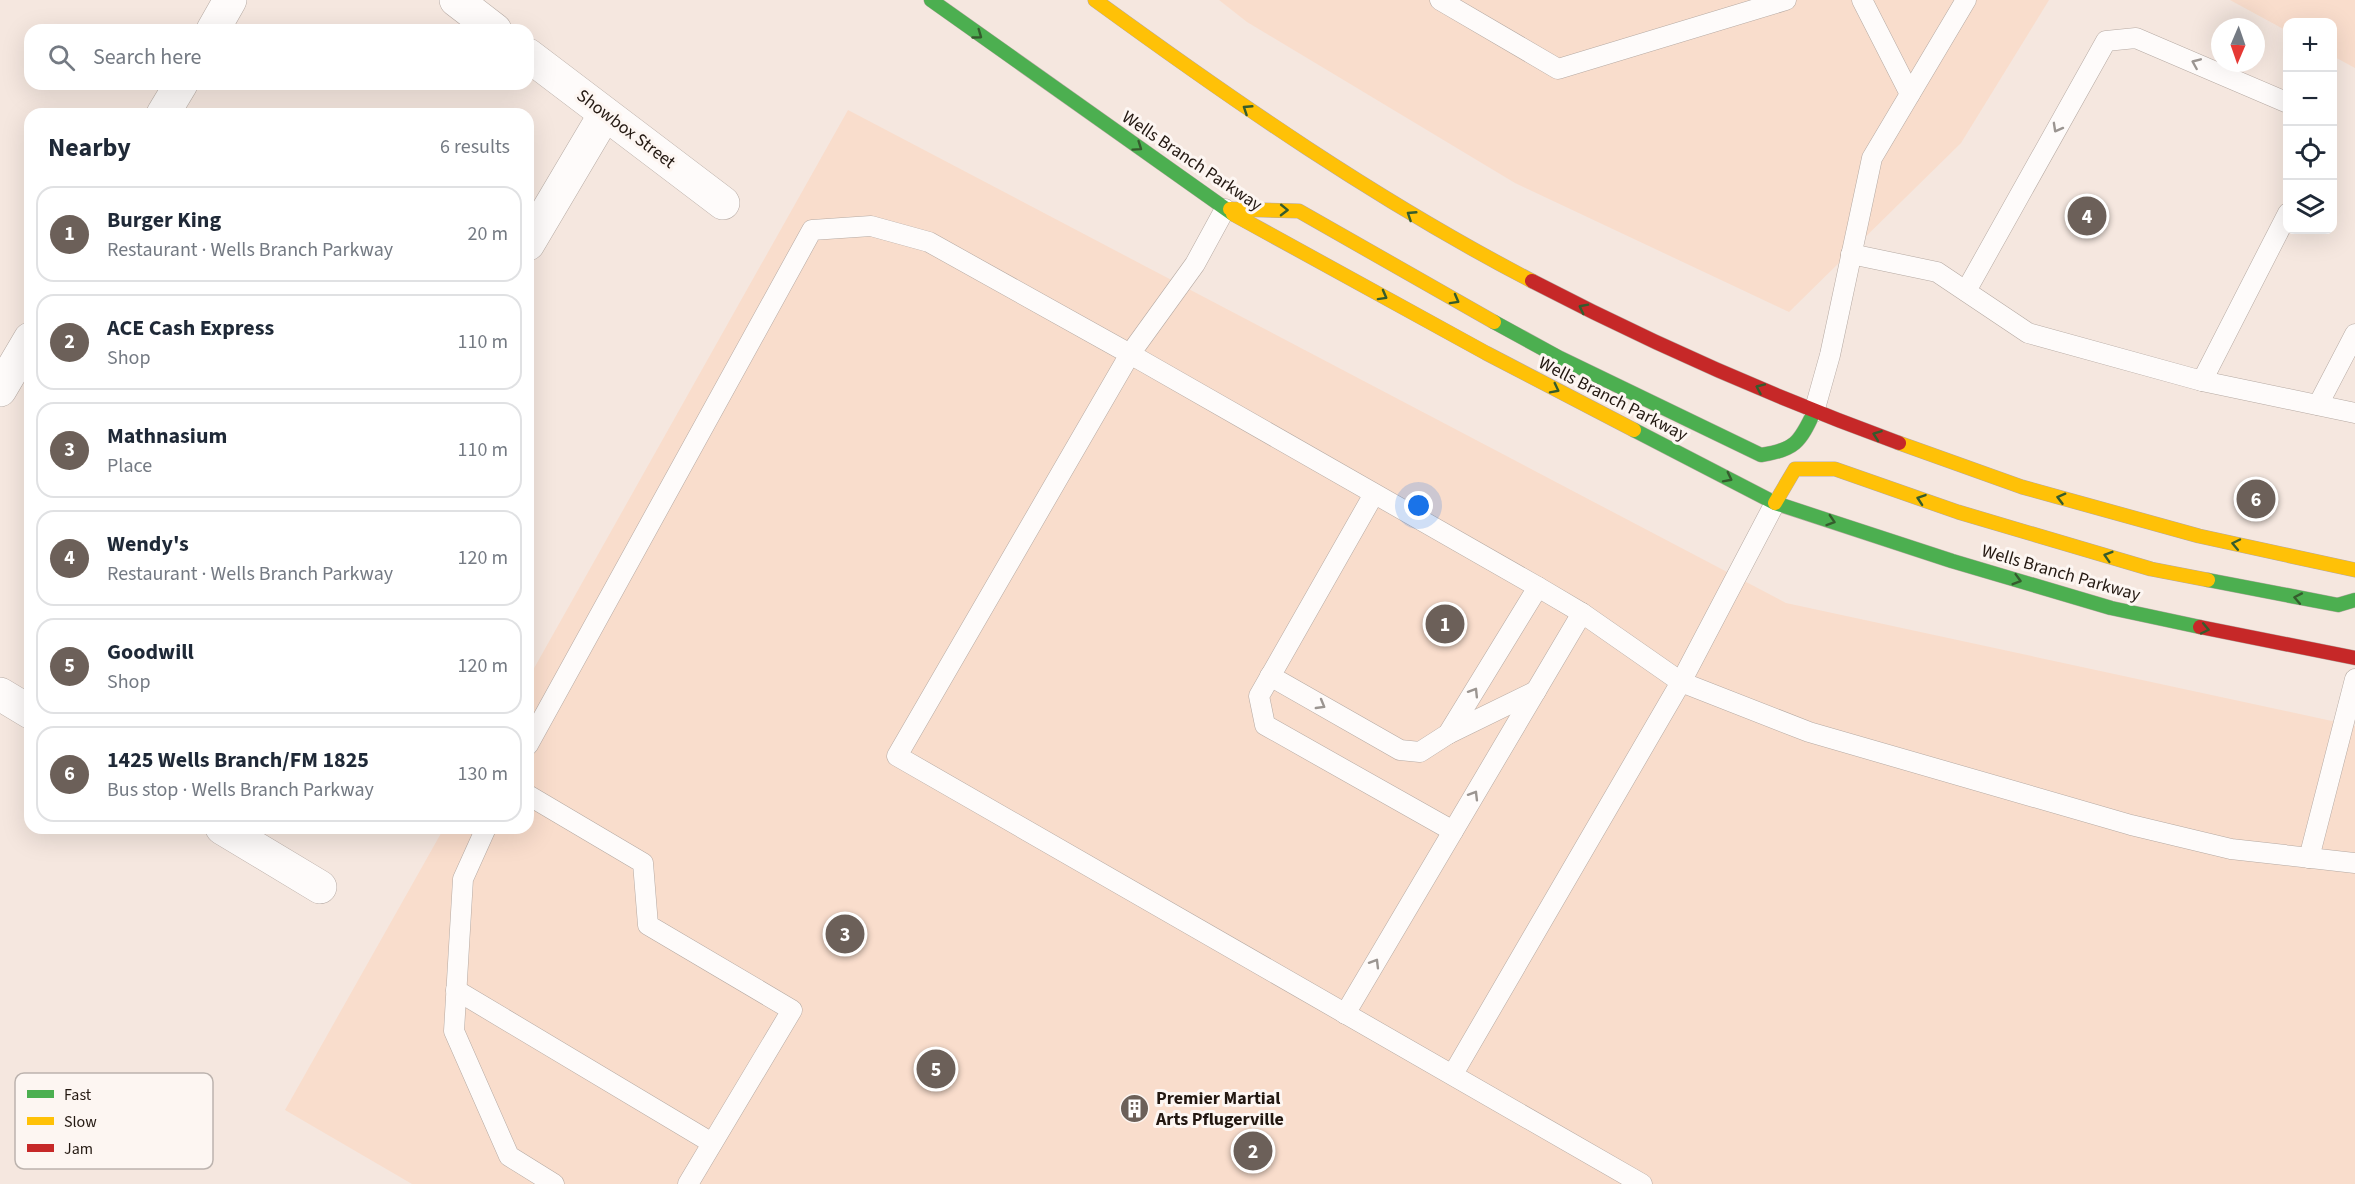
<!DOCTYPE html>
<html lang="en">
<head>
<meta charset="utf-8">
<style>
	body { margin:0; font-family:"Source Sans 3",sans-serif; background:#f2f2f3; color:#1f2937 }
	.controls { position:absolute; right:18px; top:18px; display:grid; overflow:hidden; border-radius:12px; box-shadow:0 6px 24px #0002 }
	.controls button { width:54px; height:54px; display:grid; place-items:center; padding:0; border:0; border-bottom:2px solid #e0e1e3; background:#fff; color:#1f2937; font:30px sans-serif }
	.compass { position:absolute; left:2211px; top:18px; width:54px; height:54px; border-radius:50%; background:#fff; box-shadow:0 6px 24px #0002; rotate:182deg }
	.you { position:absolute; left:1419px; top:506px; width:21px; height:21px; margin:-15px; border:4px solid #fff; border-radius:50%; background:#1a73e8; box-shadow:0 0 0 9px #1a73e833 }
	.badge { display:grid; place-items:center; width:39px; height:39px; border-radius:50%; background:#6c6059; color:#fff; font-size:20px; font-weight:700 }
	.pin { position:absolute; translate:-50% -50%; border:3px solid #fff; box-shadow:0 2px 6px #0006 }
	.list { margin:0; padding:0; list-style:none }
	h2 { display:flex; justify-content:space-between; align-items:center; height:78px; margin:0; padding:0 24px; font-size:26px }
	h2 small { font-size:20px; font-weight:400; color:#747a83 }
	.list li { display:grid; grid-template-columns:39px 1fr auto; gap:18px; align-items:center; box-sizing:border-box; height:96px; margin:0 12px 12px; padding:0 12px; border:2px solid #e0e1e3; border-radius:18px }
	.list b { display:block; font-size:22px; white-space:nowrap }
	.list p { margin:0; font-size:20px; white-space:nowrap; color:#747a83 }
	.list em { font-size:20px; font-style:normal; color:#747a83 }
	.icon { flex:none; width:33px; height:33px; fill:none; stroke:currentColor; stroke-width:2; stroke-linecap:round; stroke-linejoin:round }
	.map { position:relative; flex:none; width:2355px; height:1184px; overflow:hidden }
	.search { position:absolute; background:#fff; box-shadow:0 6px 24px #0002; left:24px; top:24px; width:510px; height:66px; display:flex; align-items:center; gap:15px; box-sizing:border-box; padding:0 21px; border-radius:18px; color:#747a83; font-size:22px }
	.panel { position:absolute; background:#fff; box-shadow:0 6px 24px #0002; left:24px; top:108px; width:510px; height:726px; border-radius:18px }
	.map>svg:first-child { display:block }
</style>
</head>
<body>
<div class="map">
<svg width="2355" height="1184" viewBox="0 0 2355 1184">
	<rect width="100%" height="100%" fill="#f5e7df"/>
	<g fill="#f9ddcc">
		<polygon points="1219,0 2049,0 1961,143 1789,312 1515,183 1247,22"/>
		<polygon points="2230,0 2355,0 2355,68 2333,56 2332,22 2288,22 2287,31"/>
		<polygon points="848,110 1786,603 2355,726 2355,1184 412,1184 285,1110 444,828 528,828 528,679"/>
	</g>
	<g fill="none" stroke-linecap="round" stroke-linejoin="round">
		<defs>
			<g id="lane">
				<polyline points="1440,0 1558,69 1786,0"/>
				<polyline points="1862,0 1910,94"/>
				<polyline points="1225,209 1195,264 1130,354 1538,587 1582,613 1681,682 1809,732 2131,825 2231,849 2355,863"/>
				<polyline points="1851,254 1937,272 2028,333 2202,381 2288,213"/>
				<polyline points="1966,291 2106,41 2136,38 2288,103"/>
				<polyline points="2202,381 2355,413"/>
				<polyline points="2318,405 2355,334"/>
				<polyline points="1814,412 1830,355 1872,158 1966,0"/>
				<polyline points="1374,494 1259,696 1265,725 1453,831"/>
				<polyline points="1270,676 1400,750 1420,752 1448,734 1538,587"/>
				<polyline points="1448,734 1536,691"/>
				<polyline points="528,745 812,230 871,226 929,242 1130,354 897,756 1642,1184"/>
				<polyline points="528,795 643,863 648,925 792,1010 688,1184"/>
				<polyline points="486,828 463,879 454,1031 509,1156 554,1184"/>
				<polyline points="2309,858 2355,679"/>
				<polyline points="456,990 712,1143"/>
				<polyline points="1345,1014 1582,613"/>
				<polyline points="1453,1074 1681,682 1775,503"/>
			</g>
			<g id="street">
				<polyline points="456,0 495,30"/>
				<polyline points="213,30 230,0"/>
				<polyline points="528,55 723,203"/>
				<polyline points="163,114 181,84"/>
				<polyline points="528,244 605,114"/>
				<polyline points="0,390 30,339"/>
				<polyline points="0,694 30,712"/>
				<polyline points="222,828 320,887"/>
			</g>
			<g id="fast">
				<polyline points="931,0 1233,214"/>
				<path d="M1494,322l64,35 203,98c34,-5 39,-13 53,-43"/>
				<polyline points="1634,430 1775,503 1952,561 2111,608 2200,627"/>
				<polyline points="2208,580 2338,605 2355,600"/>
			</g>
			<g id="slow">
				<path d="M1095,0c140,102 283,201 437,281"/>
				<polyline points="1230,209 1299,211 1494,322"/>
				<polyline points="1233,214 1486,353 1634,430"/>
				<polyline points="1899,443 2022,487 2199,536 2355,570"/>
				<polyline points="1775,503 1795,469 1835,469 1958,512 2151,569 2208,580"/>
			</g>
			<g id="jam">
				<path d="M1532,281c119,62 241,116 367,162"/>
				<polyline points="2200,627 2355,658"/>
			</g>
		</defs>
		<use href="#lane" stroke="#b5a9a2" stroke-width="21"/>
		<use href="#street" stroke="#b5a9a2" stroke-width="34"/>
		<use href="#fast" stroke="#b5a9a2" stroke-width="15"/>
		<use href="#slow" stroke="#b5a9a2" stroke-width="15"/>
		<use href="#jam" stroke="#b5a9a2" stroke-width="15"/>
		<use href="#lane" stroke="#fefbfa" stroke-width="20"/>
		<use href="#street" stroke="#fefbfa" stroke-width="33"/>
		<use href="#fast" stroke="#4caf50" stroke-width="14"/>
		<use href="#slow" stroke="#ffc107" stroke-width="14"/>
		<use href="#jam" stroke="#c62828" stroke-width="14"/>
	</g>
	<defs><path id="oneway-chevron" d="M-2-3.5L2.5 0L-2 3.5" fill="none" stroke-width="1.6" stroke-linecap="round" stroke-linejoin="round" transform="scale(1.5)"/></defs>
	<g stroke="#355c2d">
		<use href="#oneway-chevron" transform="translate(978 35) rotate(36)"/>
		<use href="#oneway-chevron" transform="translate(1247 109) rotate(-147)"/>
		<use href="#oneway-chevron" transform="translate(1138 147) rotate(35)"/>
		<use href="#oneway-chevron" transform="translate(1284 210) rotate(1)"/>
		<use href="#oneway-chevron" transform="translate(1411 215) rotate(-147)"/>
		<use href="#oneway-chevron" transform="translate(1383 296) rotate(29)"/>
		<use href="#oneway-chevron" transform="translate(1455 300) rotate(29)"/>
		<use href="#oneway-chevron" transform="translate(1583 308) rotate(-153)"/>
		<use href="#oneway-chevron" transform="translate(1760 388) rotate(-156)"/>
		<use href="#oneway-chevron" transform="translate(1555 389) rotate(27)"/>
		<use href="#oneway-chevron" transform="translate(1877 435) rotate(-160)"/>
		<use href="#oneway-chevron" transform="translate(1728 478) rotate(27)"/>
		<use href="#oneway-chevron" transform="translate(2061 498) rotate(-165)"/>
		<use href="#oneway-chevron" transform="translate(1921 499) rotate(-161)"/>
		<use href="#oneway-chevron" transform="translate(1831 521) rotate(18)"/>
		<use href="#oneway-chevron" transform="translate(2236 544) rotate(-168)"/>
		<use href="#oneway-chevron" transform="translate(2108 556) rotate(-163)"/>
		<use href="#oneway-chevron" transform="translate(2017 580) rotate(16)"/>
		<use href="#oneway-chevron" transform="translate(2298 598) rotate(-169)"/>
		<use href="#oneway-chevron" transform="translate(2205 629) rotate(12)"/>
	</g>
	<g stroke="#9b9591">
		<use href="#oneway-chevron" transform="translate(2196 63) rotate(-157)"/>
		<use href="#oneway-chevron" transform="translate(2057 128) rotate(119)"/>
		<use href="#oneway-chevron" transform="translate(1474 692) rotate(-58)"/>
		<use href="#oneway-chevron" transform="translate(1321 705) rotate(30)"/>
		<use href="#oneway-chevron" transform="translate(1474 795) rotate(-59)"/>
		<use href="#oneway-chevron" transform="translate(1375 963) rotate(-59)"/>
	</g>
	<defs>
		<symbol id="building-disc" viewBox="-11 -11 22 22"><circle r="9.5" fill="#6c6059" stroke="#fdf6f2"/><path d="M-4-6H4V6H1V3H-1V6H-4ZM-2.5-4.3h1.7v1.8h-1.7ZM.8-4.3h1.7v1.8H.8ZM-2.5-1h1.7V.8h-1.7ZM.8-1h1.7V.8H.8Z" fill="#fff"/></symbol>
	</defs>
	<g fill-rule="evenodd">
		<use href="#building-disc" x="1118" y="1092" width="33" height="33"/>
	</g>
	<g text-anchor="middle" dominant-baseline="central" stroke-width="6" stroke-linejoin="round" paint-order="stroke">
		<g font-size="18" fill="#231811" stroke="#fdf6f2">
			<text transform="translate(626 129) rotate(37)">Showbox Street</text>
			<text transform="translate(1192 161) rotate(34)">Wells Branch Parkway</text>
			<text transform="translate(1613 399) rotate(27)">Wells Branch Parkway</text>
			<text transform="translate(2061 573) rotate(16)">Wells Branch Parkway</text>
		</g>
		<g font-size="18" font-weight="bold" fill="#231811" stroke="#fdf6f2" text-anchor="start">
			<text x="1156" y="1098">Premier Martial<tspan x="1156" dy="21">Arts Pflugerville</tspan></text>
		</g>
	</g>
	<rect x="15" y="1073" width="198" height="96" rx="9" fill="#fdf6f2" stroke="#bcb3ae" stroke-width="1.5"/>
	<rect x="27" y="1090" width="27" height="8" fill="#4caf50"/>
	<rect x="27" y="1117" width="27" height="8" fill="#ffc107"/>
	<rect x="27" y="1144" width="27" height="8" fill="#c62828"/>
	<g font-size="16" fill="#231811">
		<text x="64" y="1100">Fast</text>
		<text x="64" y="1127">Slow</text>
		<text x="64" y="1154">Jam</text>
	</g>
</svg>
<div class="controls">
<button>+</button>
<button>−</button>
<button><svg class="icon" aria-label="locate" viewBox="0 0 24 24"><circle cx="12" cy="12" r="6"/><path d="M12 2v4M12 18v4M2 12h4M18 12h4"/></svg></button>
<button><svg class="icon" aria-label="layers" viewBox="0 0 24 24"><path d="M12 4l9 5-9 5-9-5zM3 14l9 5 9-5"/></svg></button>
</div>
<svg class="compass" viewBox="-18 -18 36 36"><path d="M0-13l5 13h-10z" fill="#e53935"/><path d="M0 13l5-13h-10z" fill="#747a83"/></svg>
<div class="you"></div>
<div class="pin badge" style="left:1445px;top:624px">1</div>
<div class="pin badge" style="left:1253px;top:1151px">2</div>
<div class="pin badge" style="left:845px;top:934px">3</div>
<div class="pin badge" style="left:2087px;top:216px">4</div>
<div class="pin badge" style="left:936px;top:1069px">5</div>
<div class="pin badge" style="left:2256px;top:499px">6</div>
<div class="search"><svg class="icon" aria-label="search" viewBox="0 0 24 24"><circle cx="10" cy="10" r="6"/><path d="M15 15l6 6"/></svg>Search here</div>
<section class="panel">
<h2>Nearby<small>6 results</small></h2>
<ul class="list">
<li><span class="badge">1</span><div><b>Burger King</b><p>Restaurant · Wells Branch Parkway</p></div><em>20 m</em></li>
<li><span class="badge">2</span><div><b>ACE Cash Express</b><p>Shop</p></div><em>110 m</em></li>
<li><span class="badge">3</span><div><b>Mathnasium</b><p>Place</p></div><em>110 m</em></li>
<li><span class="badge">4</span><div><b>Wendy's</b><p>Restaurant · Wells Branch Parkway</p></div><em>120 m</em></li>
<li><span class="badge">5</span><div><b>Goodwill</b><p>Shop</p></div><em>120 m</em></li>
<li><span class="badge">6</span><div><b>1425 Wells Branch/FM 1825</b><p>Bus stop · Wells Branch Parkway</p></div><em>130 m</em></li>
</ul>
</section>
</div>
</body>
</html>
